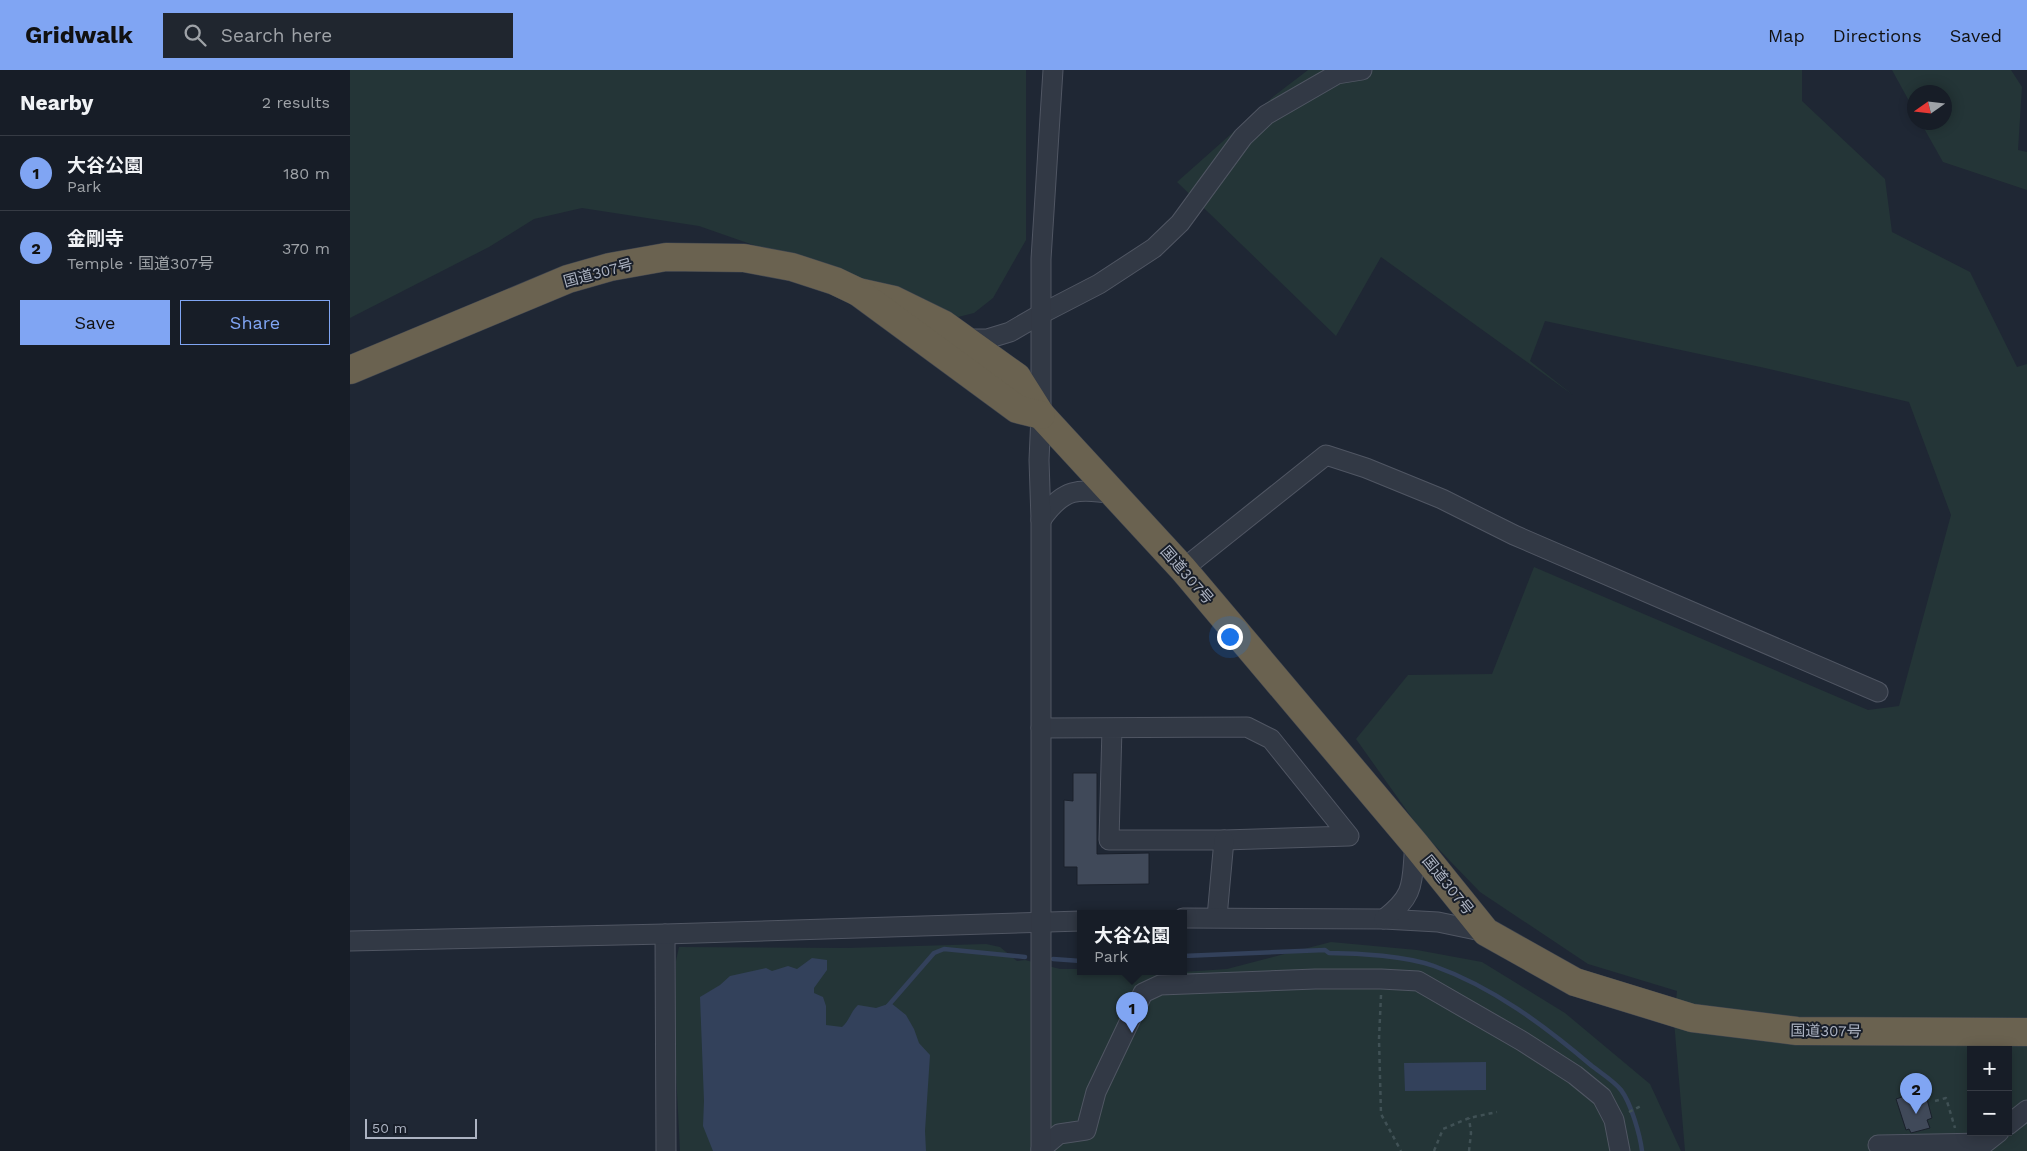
<!DOCTYPE html>
<html lang="en">
<head>
<meta charset="utf-8">
<style>
	body { margin:0; font-family:"Work Sans","Noto Sans JP",sans-serif; background:#20262f; color:#f1f3f6 }
	.controls { position:absolute; right:15px; bottom:15px; display:grid; overflow:hidden; border-radius:0px; box-shadow:0 2px 12px #0003 }
	.controls button { width:45px; height:45px; display:grid; place-items:center; padding:0; border:0; border-bottom:1px solid #363b44; background:#171d27; color:#f1f3f6; font:25px sans-serif }
	.compass { position:absolute; left:1557px; top:15px; width:45px; height:45px; border-radius:50%; background:#171d27; box-shadow:0 2px 12px #0003; rotate:256deg }
	.scale { position:absolute; left:15px; bottom:12px; width:112px; box-sizing:border-box; padding-left:5px; border:2px solid #acb3c2; border-top:0; font-size:14px; line-height:18px; white-space:nowrap; color:#acb3c2; -webkit-text-stroke:4px #181e29; paint-order:stroke }
	.you { position:absolute; left:879px; top:566px; width:18px; height:18px; margin:-12px; border:4px solid #fff; border-radius:50%; background:#1a73e8; box-shadow:0 0 0 8px #1a73e833 }
	.badge { display:grid; place-items:center; width:32px; height:32px; border-radius:50%; background:#80a5f3; color:#111; font-size:16px; font-weight:700 }
	.pin { position:absolute; translate:-50% -41px; filter:drop-shadow(0 1px 2px #0008) }
	.pin::after { content:''; position:absolute; top:26px; width:18px; height:15px; background:inherit; clip-path:polygon(0 0,100% 0,50% 100%) }
	.popup { position:absolute; left:727px; top:840px; width:110px; height:65px; box-sizing:border-box; display:grid; place-content:center; border-radius:0px; background:#171d27; filter:drop-shadow(0 1px 4px #0005); font-size:16px; white-space:nowrap; color:#9ea2a7 }
	.popup b { font-size:19px; color:#f1f3f6 }
	.popup::after { content:''; position:absolute; left:50%; top:100%; margin-left:-10px; border:10px solid transparent; border-top-color:#171d27 }
	.list { margin:0; padding:0; list-style:none }
	h2 { display:flex; justify-content:space-between; align-items:center; height:65px; margin:0; padding:0 20px; font-size:21px }
	h2 small { font-size:16px; font-weight:400; color:#9ea2a7 }
	.list li { display:grid; grid-template-columns:32px 1fr auto; gap:15px; align-items:center; box-sizing:border-box; height:75px; padding:0 20px; border-top:1px solid #363b44 }
	.list b { display:block; font-size:19px; white-space:nowrap }
	.list p { margin:0; font-size:16px; white-space:nowrap; color:#9ea2a7 }
	.list em { font-size:16px; font-style:normal; color:#9ea2a7 }
	.actions { display:flex; gap:10px; padding:15px 20px }
	.actions a { flex:1; padding:11px 0; border:1px solid #80a5f3; border-radius:0px; text-align:center; font-size:18px; color:#80a5f3 }
	.actions .main { background:#80a5f3; color:#111 }
	.icon { flex:none; width:28px; height:28px; fill:none; stroke:currentColor; stroke-width:2; stroke-linecap:round; stroke-linejoin:round }
	.map { position:relative; flex:none; width:1677px; height:1081px; overflow:hidden }
	header { display:flex; align-items:center; gap:30px; box-sizing:border-box; height:70px; padding:0 25px; background:#80a5f3; color:#111 }
	header strong { font-size:24px }
	nav { display:flex; gap:28px; margin-inline-start:auto; font-size:18px }
	.search { width:350px; height:45px; background:#20262f; display:flex; align-items:center; gap:12px; box-sizing:border-box; padding:0 18px; border-radius:0px; color:#9ea2a7; font-size:19px }
	main { display:flex }
	aside { flex:1; background:#171d27 }
	.map>svg:first-child { display:block }
</style>
</head>
<body>
<header>
<strong>Gridwalk</strong>
<div class="search"><svg class="icon" aria-label="search" viewBox="0 0 24 24"><circle cx="10" cy="10" r="6"/><path d="M15 15l6 6"/></svg>Search here</div>
<nav><a>Map</a><a>Directions</a><a>Saved</a></nav>
</header>
<main>
<aside>
<h2>Nearby<small>2 results</small></h2>
<ul class="list">
<li><span class="badge">1</span><div><b>大谷公園</b><p>Park</p></div><em>180 m</em></li>
<li><span class="badge">2</span><div><b>金剛寺</b><p>Temple · 国道307号</p></div><em>370 m</em></li>
</ul>
<div class="actions"><a class="main">Save</a><a>Share</a></div>
</aside>
<div class="map">
<svg width="1677" height="1081" viewBox="0 0 1677 1081">
	<rect width="100%" height="100%" fill="#1f2734"/>
	<g fill="#243537" fill-rule="evenodd">
		<polygon points="0,0 676,0 676,170 643,228 624,243 608,247 349,156 232,138 184,149 139,177 0,248"/>
		<path d="M958,0h494v31l83,78 7,53 78,40 47,95 10,-3v787h-342l-11,-130 3,-30 -89,-27 -108,-72 -58,-60 -66,-93 52,-64 84,-1 42,-107 334,143 31,-4 52,-191 -42,-113 -144,-34 -220,-47 -15,40 43,34 -192,-138 -45,79 -159,-154 97,-86zM1621,980h37v82h-37z"/>
		<polygon points="1542,0 1661,0 1672,17 1668,80 1677,82 1677,120 1593,92 1571,53 1594,52 1594,22 1564,22 1564,40"/>
		<polygon points="981,872 1067,880 1132,892 1215,943 1300,1014 1331,1081 330,1081 325,984 326,891 329,877 497,878 636,874 650,877 667,891 675,890 710,899 731,899 731,902 833,902 877,899"/>
	</g>
	<g fill="#33415b">
		<path d="M462,888l15,2v10l-13,18v5l9,4 3,9v19l16,2c8,-7 9,-16 16,-22l18,3 15,-5 15,12 8,14 5,14 11,12 -5,76 1,20h-213l-10,-25 1,-25 -4,-104 20,-12 10,-9 36,-8 6,3 16,-5 9,3z"/>
		<polygon points="1136,992 1136,1020 1055,1021 1054,993"/>
	</g>
	<g fill="none" stroke-linecap="round" stroke-linejoin="round">
		<g stroke="#33415b" stroke-width="4.5">
			<path d="M833,886l142,-6 4,3c30,0 77,3 105,13 59,21 111,60 158,100 9,7 22,15 29,24 10,13 19,45 21,61"/>
			<polyline points="703,889 731,891"/>
			<polyline points="537,937 584,883 594,879 675,887"/>
		</g>
	</g>
	<g fill="#404959" stroke="#1a202b">
		<polygon points="723,703 747,703 747,784 799,783 799,814 727,815 727,797 714,797 714,730 723,731"/>
		<polygon points="1573,1020 1575,1030 1577,1029 1582,1048 1577,1050 1580,1058 1561,1063 1559,1059 1556,1060 1546,1029"/>
	</g>
	<g fill="none" stroke-linecap="round" stroke-linejoin="round">
		<defs>
			<g id="minor">
				<polyline points="615,269 637,269 660,262 691,244 749,214 804,178 830,153 893,67 916,45 987,4 1012,0"/>
				<path d="M691,450c22,-32 37,-32 73,-26"/>
				<polyline points="833,499 976,385 1016,398 1092,429 1164,465 1528,622"/>
				<polyline points="691,658 897,657 921,669 999,766 874,770 759,770 762,658"/>
				<polyline points="867,847 874,770"/>
				<polyline points="833,848 1034,849 1088,852 1136,862"/>
				<path d="M1034,849c33,-25 27,-37 31,-75"/>
				<polyline points="315,864 316,1081"/>
				<polyline points="0,871 315,864 731,851"/>
				<polyline points="1658,1055 1677,1040"/>
				<polyline points="1528,1075 1635,1073 1649,1062"/>
				<polyline points="691,1079 709,1064 736,1060 746,1022 793,923 810,915 965,909 1031,909 1068,911 1172,971 1225,1005 1252,1027 1264,1050 1270,1081"/>
				<polyline points="691,1081 691,450 689,390 691,345 691,189 703,0"/>
			</g>
			<g id="highway">
				<polyline points="508,222 544,230 593,254 667,307 691,345 833,499 1065,774 1136,862 1225,912 1342,948 1447,961 1677,962"/>
				<polyline points="0,300 218,209 260,197 316,187 394,188 442,197 485,211 508,222 667,339 691,345"/>
			</g>
		</defs>
		<use href="#minor" stroke="#505663" stroke-width="21"/>
		<use href="#highway" stroke="#3d434f" stroke-width="29"/>
		<g stroke="#405155" stroke-width="2.5" stroke-dasharray="4 4" stroke-linecap="butt">
			<polyline points="1031,925 1029,969 1031,1044 1051,1081"/>
			<polyline points="1585,1031 1596,1028 1605,1058"/>
			<polyline points="1279,1042 1291,1036"/>
			<polyline points="1084,1081 1093,1059 1119,1048 1147,1042"/>
			<polyline points="1119,1081 1121,1063 1119,1048"/>
		</g>
		<use href="#minor" stroke="#323945" stroke-width="19"/>
		<use href="#highway" stroke="#6a6250" stroke-width="28"/>
	</g>
	<g text-anchor="middle" dominant-baseline="central" stroke-width="4" stroke-linejoin="round" paint-order="stroke">
		<g font-size="15" fill="#acb3c2" stroke="#181e29">
			<text transform="translate(248 203) rotate(-15)">国道307号</text>
			<text transform="translate(837 505) rotate(49)">国道307号</text>
			<text transform="translate(1098 815) rotate(51)">国道307号</text>
			<text transform="translate(1476 961) rotate(1)">国道307号</text>
		</g>
	</g>
</svg>
<div class="controls">
<button>+</button>
<button>−</button>
</div>
<svg class="compass" viewBox="-18 -18 36 36"><path d="M0-13l5 13h-10z" fill="#e53935"/><path d="M0 13l5-13h-10z" fill="#9ea2a7"/></svg>
<div class="scale">50 m</div>
<div class="you"></div>
<div class="pin badge" style="left:782px;top:963px">1</div>
<div class="popup"><b>大谷公園</b>Park</div>
<div class="pin badge" style="left:1566px;top:1044px">2</div>
</div>
</main>
</body>
</html>
